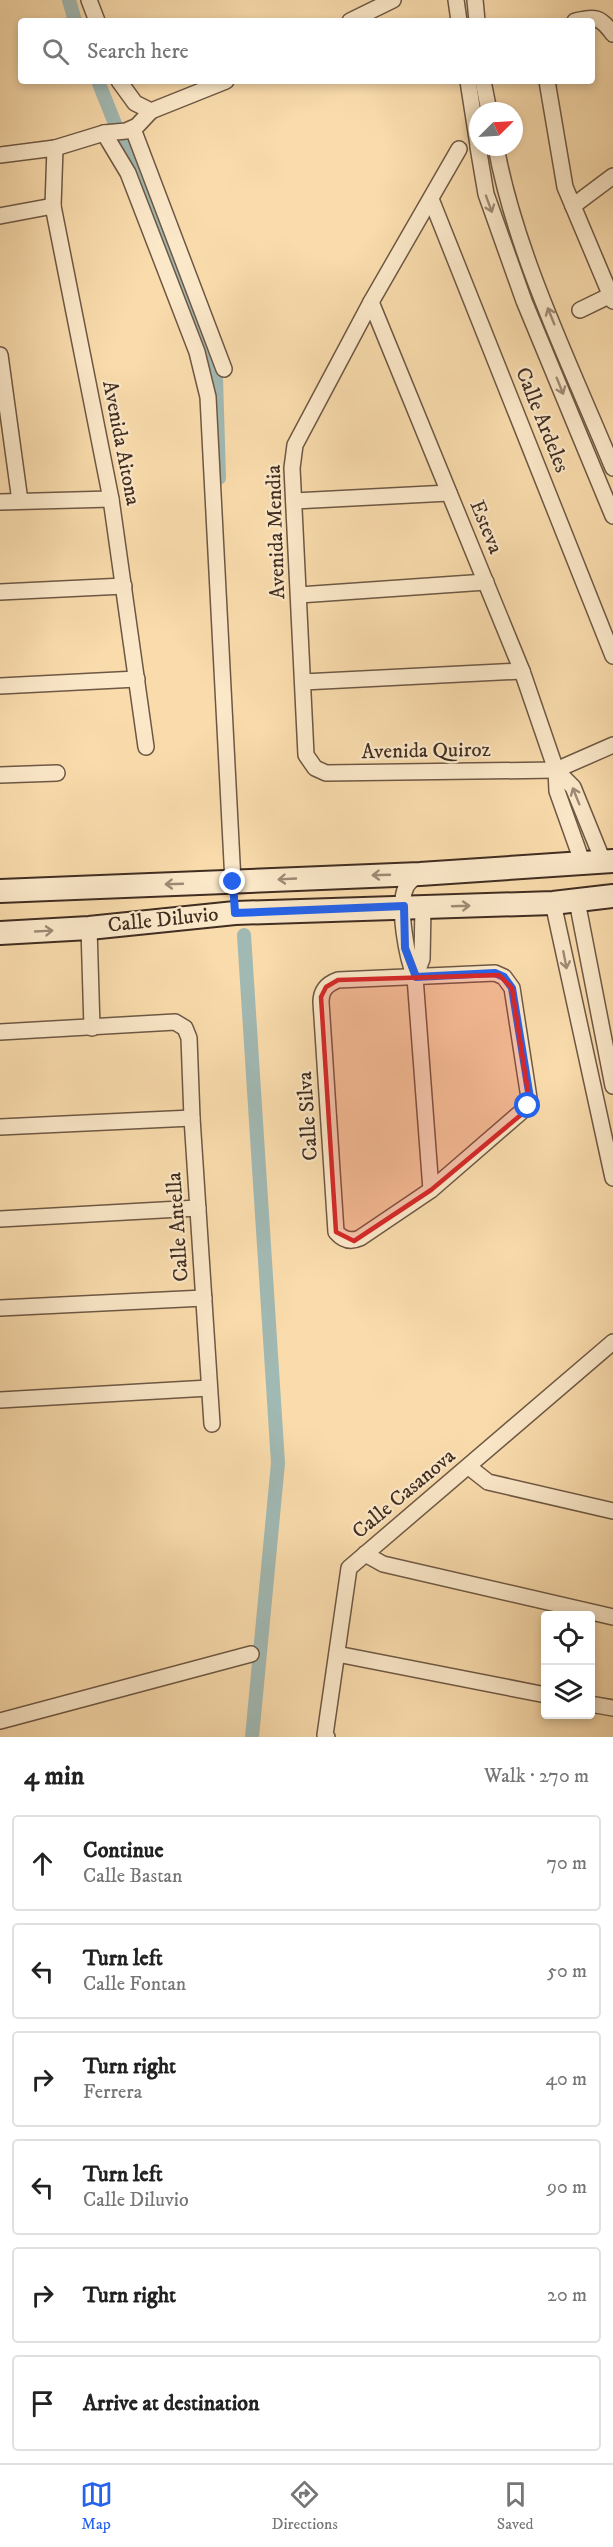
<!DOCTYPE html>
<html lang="en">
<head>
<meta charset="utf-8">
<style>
	body { margin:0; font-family:"IM FELL DW Pica",serif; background:#f6f6f6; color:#222 }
	.controls { position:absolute; right:18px; bottom:18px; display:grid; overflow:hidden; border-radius:6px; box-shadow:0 3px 9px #0003 }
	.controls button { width:54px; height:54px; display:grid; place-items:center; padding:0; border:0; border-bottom:2px solid #e0e0e0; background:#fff; color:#222; font:30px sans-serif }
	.compass { position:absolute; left:469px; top:102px; width:54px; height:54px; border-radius:50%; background:#fff; box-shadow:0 3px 9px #0003; rotate:66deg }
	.stop { position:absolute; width:18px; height:18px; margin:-14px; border:4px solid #2563eb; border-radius:50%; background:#fff }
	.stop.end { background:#2563eb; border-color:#fff; box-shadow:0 2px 6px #0008 }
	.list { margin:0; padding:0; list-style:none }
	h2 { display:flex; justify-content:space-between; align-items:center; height:78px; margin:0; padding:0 24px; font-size:26px }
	h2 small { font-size:20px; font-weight:400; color:#767676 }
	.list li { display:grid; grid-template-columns:39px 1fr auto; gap:18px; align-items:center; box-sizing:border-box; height:96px; margin:0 12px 12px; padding:0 12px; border:2px solid #e0e0e0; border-radius:6px }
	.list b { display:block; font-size:22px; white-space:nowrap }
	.list p { margin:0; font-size:20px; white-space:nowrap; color:#767676 }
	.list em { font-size:20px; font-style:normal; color:#767676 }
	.icon { flex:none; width:33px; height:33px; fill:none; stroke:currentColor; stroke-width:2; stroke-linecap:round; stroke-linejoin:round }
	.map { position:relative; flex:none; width:613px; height:1737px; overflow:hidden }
	.search { position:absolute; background:#fff; box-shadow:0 3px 9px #0003; left:18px; right:18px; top:18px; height:66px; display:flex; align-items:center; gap:15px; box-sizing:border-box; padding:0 21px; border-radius:6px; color:#767676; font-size:22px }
	.sheet { height:726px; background:#fff }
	nav { display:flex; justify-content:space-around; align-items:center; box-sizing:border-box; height:84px; border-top:2px solid #e0e0e0; background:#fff; font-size:16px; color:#767676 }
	nav a { display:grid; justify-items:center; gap:3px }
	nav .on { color:#2563eb }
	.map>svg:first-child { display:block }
</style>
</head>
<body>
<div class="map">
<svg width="613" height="1737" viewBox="0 0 613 1737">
	<rect width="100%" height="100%" fill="#f9dbac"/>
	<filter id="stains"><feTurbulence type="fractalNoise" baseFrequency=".00333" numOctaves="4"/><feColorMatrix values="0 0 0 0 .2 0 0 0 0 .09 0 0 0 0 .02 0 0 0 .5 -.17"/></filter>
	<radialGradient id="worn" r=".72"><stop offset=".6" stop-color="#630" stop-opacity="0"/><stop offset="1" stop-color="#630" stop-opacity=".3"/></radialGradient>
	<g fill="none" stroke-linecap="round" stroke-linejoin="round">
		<g stroke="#a1b9b3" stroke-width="14">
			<polyline points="69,0 75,21"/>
			<polyline points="98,81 216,377 219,478"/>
			<polyline points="244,935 278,1463 252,1737"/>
		</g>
		<defs>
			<g id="street">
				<polyline points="89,0 97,21"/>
				<polyline points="456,0 459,21"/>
				<polyline points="475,0 477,21"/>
				<polyline points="350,21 393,0"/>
				<path d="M575,21c21,-4 25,-5 38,13"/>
				<polyline points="119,81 135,103 151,111 226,81"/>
				<polyline points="468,81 478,145"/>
				<polyline points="483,81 489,111"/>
				<polyline points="547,81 565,187 613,301"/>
				<polyline points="133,129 224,369"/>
				<polyline points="104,133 128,173 197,352 208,397 233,882"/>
				<polyline points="478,147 486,194 524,301 613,516"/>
				<path d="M496,147c20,108 75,219 117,321"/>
				<polyline points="55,148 53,206 111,499 146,747"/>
				<polyline points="459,149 371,302 295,445 292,468 306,755 315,768 326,773 556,770 613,745"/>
				<polyline points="0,155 55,148 104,133 126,131 137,126 151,111"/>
				<polyline points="431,199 613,656"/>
				<polyline points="573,206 613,176"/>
				<polyline points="0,216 53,206"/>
				<polyline points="371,302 522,671 556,770 557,791 583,864"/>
				<polyline points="580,310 613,294"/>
				<polyline points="0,355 20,501"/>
				<polyline points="294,501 449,493"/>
				<polyline points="0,502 111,499"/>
				<polyline points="0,592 124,586"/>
				<polyline points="299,595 486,582"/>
				<polyline points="303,682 522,671"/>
				<polyline points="0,686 137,679"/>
				<polyline points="556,770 573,787 603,861"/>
				<polyline points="0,775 57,773"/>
				<path d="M420,874c-6,4 -11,7 -14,13 -9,20 1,71 9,90l16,213"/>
				<polyline points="577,901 613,1086"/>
				<polyline points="553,903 613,1178"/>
				<polyline points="89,928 92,1028"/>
				<path d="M495,973l9,4 8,11 17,110 -1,8 -97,84 -71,48c-9,4 -17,2 -24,-6l-15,-230c0,-12 6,-18 17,-22z"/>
				<polyline points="415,977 422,959 423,907"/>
				<polyline points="0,1032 175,1022 185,1028 189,1038 192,1118 212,1424"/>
				<polyline points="0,1127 192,1118"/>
				<polyline points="0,1219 198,1208"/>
				<polyline points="0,1308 204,1298"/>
				<polyline points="0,1400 209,1388"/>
				<polyline points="469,1467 488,1482 613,1511"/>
				<polyline points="365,1554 383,1564 613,1617"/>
				<polyline points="337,1654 546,1695"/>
				<polyline points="590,1704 613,1708"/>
				<polyline points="0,1721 251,1654"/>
				<polyline points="327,1737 325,1735 349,1568 613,1342"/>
			</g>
			<g id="secondary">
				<polyline points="0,891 420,874 613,861"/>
				<polyline points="0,933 89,928 235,913 553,903 613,896"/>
			</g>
		</defs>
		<use href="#street" stroke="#6e5844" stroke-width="18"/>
		<use href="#secondary" stroke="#402d21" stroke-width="26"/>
		<use href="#street" stroke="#fbe8c9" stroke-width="15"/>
		<use href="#secondary" stroke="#fbe8c9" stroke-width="22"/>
	</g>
	<defs><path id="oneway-shaft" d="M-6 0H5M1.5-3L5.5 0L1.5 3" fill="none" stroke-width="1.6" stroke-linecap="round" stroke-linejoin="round" transform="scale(1.5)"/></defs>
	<g stroke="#9e8a75">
		<use href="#oneway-shaft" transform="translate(489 204) rotate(70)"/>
		<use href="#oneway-shaft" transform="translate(551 316) rotate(-112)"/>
		<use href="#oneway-shaft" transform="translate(560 386) rotate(68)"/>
		<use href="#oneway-shaft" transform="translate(576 796) rotate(-112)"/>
		<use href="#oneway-shaft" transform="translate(381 875) rotate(178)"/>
		<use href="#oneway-shaft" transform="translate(287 879) rotate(177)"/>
		<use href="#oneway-shaft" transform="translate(174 884) rotate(178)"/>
		<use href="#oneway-shaft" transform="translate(461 906) rotate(-2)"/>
		<use href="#oneway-shaft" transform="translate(44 931) rotate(-3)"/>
		<use href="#oneway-shaft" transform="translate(565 960) rotate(79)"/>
	</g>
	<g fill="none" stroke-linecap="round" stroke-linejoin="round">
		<polyline stroke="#2563eb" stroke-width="8" points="233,882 235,913 404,906 405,948 416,977 495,973 504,977 512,988 530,1098 528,1106"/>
	</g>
	<path fill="#d62828" fill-opacity="0.2" stroke="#d62828" stroke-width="4.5" stroke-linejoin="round" d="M499,975l13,13 17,110 -7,16 -91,76 -77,51 -18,-9 -15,-235 5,-10 12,-7z"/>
	<g text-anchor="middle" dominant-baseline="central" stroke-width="4.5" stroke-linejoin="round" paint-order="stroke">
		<g font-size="21" fill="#402d21" stroke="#fbe8c9">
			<text transform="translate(542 420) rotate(68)">Calle Ardeles</text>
			<text transform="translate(121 443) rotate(79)">Avenida Aitona</text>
			<text transform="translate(486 527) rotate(68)">Esteva</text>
			<text transform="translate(276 532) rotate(-92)">Avenida Mendia</text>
			<text transform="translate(426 751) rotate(-1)">Avenida Quiroz</text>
			<text transform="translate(163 920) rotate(-6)">Calle Diluvio</text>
			<text transform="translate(308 1116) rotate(-94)">Calle Silva</text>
			<text transform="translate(178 1227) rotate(-94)">Calle Antella</text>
			<text transform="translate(404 1494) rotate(-40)">Calle Casanova</text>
		</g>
	</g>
	<rect width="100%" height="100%" filter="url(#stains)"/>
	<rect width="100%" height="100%" fill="url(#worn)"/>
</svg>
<div class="controls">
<button><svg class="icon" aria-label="locate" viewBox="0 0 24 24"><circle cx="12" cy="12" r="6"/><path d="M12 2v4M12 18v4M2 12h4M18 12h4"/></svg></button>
<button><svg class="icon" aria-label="layers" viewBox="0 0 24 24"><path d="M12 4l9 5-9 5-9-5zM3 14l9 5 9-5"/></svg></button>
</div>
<svg class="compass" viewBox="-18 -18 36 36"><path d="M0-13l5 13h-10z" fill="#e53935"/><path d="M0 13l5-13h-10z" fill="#767676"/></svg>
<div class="stop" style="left:528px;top:1106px"></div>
<div class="stop end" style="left:233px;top:882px"></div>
<div class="search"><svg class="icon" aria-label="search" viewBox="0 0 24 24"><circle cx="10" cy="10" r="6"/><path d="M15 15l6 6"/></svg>Search here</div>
</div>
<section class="sheet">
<h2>4 min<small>Walk · 270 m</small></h2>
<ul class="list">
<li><svg class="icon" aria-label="ahead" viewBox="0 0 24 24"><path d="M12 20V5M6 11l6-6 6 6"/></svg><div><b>Continue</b><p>Calle Bastan</p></div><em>70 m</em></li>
<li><svg class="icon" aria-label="left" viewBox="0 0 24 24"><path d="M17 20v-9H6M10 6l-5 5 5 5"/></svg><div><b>Turn left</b><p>Calle Fontan</p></div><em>50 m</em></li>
<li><svg class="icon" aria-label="right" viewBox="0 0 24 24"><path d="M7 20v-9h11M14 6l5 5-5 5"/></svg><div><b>Turn right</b><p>Ferrera</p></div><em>40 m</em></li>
<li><svg class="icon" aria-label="left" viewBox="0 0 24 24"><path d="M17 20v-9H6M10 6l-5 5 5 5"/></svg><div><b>Turn left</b><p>Calle Diluvio</p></div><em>90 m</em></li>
<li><svg class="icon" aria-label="right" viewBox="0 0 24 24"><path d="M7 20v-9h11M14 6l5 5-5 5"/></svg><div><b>Turn right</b></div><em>20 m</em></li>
<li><svg class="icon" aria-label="arrive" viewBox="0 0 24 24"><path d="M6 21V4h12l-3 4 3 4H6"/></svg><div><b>Arrive at destination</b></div></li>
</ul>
</section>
<nav>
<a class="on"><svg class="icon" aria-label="map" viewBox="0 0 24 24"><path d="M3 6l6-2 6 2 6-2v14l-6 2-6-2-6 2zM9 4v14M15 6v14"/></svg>Map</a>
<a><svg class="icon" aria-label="directions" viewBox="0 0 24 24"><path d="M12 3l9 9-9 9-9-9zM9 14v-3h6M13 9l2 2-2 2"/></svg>Directions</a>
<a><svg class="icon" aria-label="saved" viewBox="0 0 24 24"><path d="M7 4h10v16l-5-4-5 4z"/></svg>Saved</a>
</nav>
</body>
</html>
